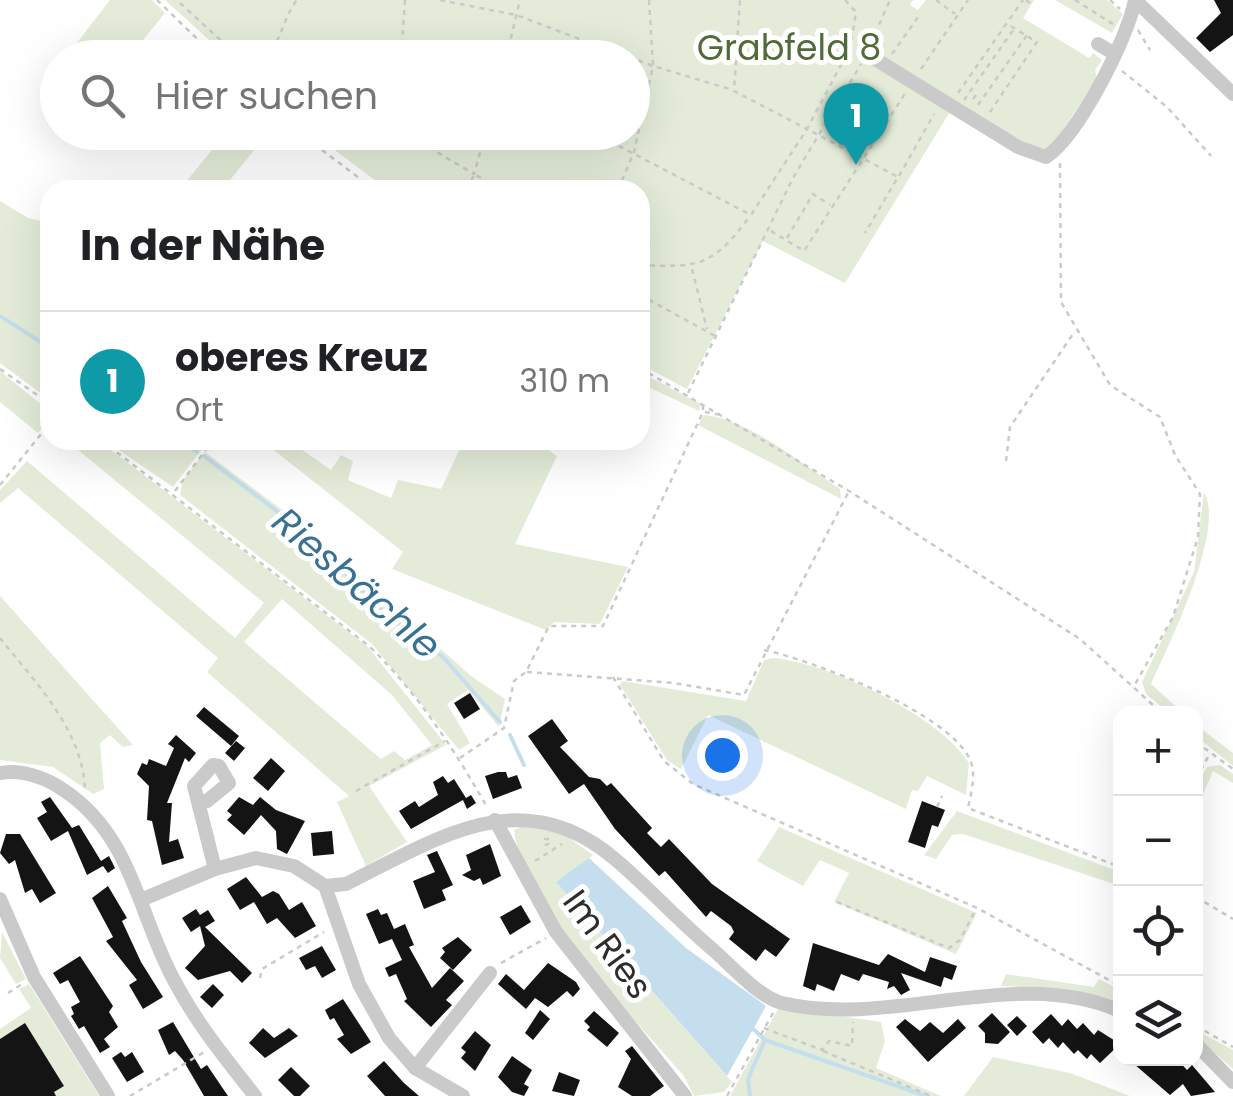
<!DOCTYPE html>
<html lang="de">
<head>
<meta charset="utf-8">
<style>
	body { margin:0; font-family:Poppins,sans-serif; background:#f2f2f2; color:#202124 }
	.controls { position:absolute; right:30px; bottom:30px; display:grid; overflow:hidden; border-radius:20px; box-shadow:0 10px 40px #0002 }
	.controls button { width:90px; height:90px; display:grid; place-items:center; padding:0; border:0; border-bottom:2px solid #e0e0e0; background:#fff; color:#202124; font:50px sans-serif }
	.you { position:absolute; left:722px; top:755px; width:35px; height:35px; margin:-25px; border:8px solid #fff; border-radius:50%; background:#1a73e8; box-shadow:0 0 0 15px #1a73e833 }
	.badge { display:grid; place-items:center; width:65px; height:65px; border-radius:50%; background:#ef2439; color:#fff; font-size:32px; font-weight:700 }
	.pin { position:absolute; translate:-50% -82px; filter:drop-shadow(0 2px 5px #0008) }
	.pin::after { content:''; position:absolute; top:52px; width:35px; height:30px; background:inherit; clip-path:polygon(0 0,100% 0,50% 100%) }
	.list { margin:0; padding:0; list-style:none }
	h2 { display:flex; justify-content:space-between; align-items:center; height:130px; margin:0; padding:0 40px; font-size:42px }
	h2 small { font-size:32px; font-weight:400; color:#757577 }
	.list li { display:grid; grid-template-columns:65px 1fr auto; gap:30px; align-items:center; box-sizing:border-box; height:140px; padding:0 40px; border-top:2px solid #e0e0e0 }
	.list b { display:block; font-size:38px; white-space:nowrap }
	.list p { margin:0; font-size:32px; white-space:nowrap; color:#757577 }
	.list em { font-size:32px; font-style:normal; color:#757577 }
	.icon { flex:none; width:55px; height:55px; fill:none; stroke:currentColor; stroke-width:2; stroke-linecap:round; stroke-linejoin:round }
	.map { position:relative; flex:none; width:1233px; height:1096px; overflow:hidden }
	.search { position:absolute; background:#fff; box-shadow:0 10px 40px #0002; left:40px; top:40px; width:610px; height:110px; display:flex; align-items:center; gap:25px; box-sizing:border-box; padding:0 35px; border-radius:55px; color:#757577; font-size:38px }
	.panel { position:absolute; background:#fff; box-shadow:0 10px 40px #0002; left:40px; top:180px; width:610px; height:270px; border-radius:30px }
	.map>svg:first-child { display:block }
</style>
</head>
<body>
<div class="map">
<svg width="1233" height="1096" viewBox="0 0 1233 1096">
	<rect width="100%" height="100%" fill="#fff"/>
	<g fill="#e4ecd9" fill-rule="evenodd">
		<polygon points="110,0 152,0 165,13 129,57 66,57"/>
		<polygon points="165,0 913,0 910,5 918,10 926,0 1034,0 1023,18 1089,58 1093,53 1102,60 1095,70 1097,79 1051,148 1036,152 956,102 845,283 763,241 687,389 640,364 640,190 388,190 312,133 632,132 632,58 228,57"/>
		<polygon points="1055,0 1107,0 1123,14 1112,33"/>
		<polygon points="227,132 268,133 222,190 179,190"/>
		<polygon points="0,201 28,218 50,223 50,400 0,363"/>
		<polygon points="0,371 48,410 46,423 38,433 0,402"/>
		<polygon points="640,372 701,404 699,411 640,383"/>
		<path d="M704,415c47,5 96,48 136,74l1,10 -143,-74z"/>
		<path d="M66,440h30l19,13 253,194 78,98 -77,41 38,56 -41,24 -29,-64 12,-6 -142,-124 11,-14 -200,-170 -18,15v-13l27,-29 208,177 29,-35zM282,599l110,96 40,50 -27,15 -11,-9 -13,8 -137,-117z"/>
		<polygon points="104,440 209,440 173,487"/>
		<polygon points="261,440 288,440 331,470 341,455 353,461 348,480 391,498 398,480 441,489 464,440 534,440 557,456 515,544 628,567 600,624 554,622 546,630 392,569 403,552"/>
		<polygon points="205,452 305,527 471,676 505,699 499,727 468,690 447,704 470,743 459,750 372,644 180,495 183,480"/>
		<path d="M1204,492c22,37 -35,153 -53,192l32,29h-14l-23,-19 -4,-12 52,-110z"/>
		<polygon points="0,596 133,745 123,747 110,735 100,743 104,789 93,794 53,767 0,760"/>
		<path d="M773,658c54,4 167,58 196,105l-3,32 -39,-19 -9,15 -6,-1 -6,19 -198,-94 -27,54 -14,-9 -47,-75 2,-4 124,20 18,-41z"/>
		<polygon points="1196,725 1233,753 1233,766 1196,736"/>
		<polygon points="1220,765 1233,774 1233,783 1213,771 1196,811 1196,786 1207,767"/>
		<polygon points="957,811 1120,872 1120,886 963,834 952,835 936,859 924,855"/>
		<path d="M523,826l41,8 29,21 -36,28 175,199 -8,10 -30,4 -10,-20c-51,-59 -160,-169 -170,-246z"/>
		<polygon points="779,827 977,913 956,954 834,902 849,873 820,860 803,886 757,861"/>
		<polygon points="2,932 26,979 16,984 0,958"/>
		<polygon points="1006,974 1094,987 1099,979 1120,990 1120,1002 1042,988 1001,986"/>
		<polygon points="29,984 99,1096 56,1096 54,1092 64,1086 25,1024 0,1039 0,1029 31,1008 19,989"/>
		<polygon points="779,1007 881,1022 885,1041 876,1068 941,1096 730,1096"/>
		<polygon points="1196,1030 1233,1050 1233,1069 1196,1036"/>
		<polygon points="993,1057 1070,1073 1130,1096 964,1096"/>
	</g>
	<polygon fill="#c4deed" points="589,858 686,948 766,1006 727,1076 556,882"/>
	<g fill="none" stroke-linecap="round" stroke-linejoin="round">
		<g stroke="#c4deed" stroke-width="4">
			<polyline points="0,316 50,348"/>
			<polyline points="182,440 197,452"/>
			<polyline points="204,456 307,534 382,611 443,657 500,722"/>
			<polyline points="510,735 524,765"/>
			<polyline points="751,1027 765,1040 926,1096"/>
			<polyline points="750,1096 748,1079 765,1040"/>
		</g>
	</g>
	<g fill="#141414">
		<polygon points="1214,0 1233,0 1233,35 1210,52 1196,38 1221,13"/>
		<polygon points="470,693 480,709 464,719 454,703"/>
		<polygon points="204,707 239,736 231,746 196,716"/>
		<polygon points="552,719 568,741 560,747 589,777 600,779 607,786 611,783 652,828 647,833 661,847 669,839 712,884 790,939 776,957 765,949 756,961 729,939 734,932 731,926 711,911 706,917 665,871 659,876 615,829 584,784 569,794 528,736"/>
		<polygon points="176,735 196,753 189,762 185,758 167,803 172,803 169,842 178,839 184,858 162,865 152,821 147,820 149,786 137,774 142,763 147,765 149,759 166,766 174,748 168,744"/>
		<polygon points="236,741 245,748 234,761 225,753"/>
		<polygon points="271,758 285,771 268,791 253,778"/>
		<polygon points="498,772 506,772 508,778 517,775 522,788 493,799 485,776"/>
		<polygon points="443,776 448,783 454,779 466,798 471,795 476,803 467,809 463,800 411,829 399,811 415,801 419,807 438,795 433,782"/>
		<polygon points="50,797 72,828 79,825 101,861 109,856 115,868 108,873 103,866 87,875 68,831 51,841 37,818 47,812 41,802"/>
		<polygon points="239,797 253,805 260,797 276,810 305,821 287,854 277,849 276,831 261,815 244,835 227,820 232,815 227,811"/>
		<polygon points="922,801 945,810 938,827 932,825 925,848 908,842"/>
		<polygon points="332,831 334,854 313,856 311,833"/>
		<polygon points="6,834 20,834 56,893 40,903 32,889 25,893 15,860 9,864 0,853"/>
		<polygon points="490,844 501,876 483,885 480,878 474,881 462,875 471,870 466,855"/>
		<polygon points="437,851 453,885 442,890 446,900 424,909 413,881 435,872 427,855"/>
		<polygon points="246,877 262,897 273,891 279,894 289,910 302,902 316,926 295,938 277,918 267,924 254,902 240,910 227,889"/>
		<polygon points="108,886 127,918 122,921 141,962 163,997 143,1009 129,985 137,980 106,941 113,937 92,898"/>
		<polygon points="521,905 531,922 510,935 500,917"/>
		<polygon points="196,909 200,915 208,910 215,921 205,927 252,973 242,983 230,971 198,980 185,968 205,946 200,926 191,932 182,918"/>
		<polygon points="378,909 381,915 387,913 394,929 405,924 414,945 409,947 432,988 450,968 464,981 446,1000 452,1005 431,1027 404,1001 407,999 396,974 389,977 385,968 402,960 392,939 379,944 366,914"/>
		<polygon points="458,937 472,950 453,970 440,958 445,952 442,948"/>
		<polygon points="813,943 879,965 888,954 925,972 930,957 957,966 952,980 944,977 941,987 901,973 910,990 901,995 894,986 887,989 889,982 863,974 859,981 841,974 834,991 817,984 815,991 803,986"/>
		<polygon points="322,946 336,970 322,978 315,966 306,970 299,958"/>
		<polygon points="80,956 113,1006 109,1012 118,1027 104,1039 110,1047 100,1053 84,1026 79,1029 71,1016 74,1014 71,1007 80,1002 68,980 60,984 53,973"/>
		<polygon points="548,963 576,982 580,989 573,997 567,991 548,1007 535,998 526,1009 498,984 506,974 524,990"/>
		<polygon points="213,984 224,995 212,1008 200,997"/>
		<polygon points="343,999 371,1042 351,1054 337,1039 344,1035 334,1018 330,1020 325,1010"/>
		<polygon points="540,1010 550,1019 533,1040 525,1033"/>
		<polygon points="594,1011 619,1033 607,1047 587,1030 590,1027 584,1021"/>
		<polygon points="992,1013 1010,1032 998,1044 985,1043 985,1033 978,1026"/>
		<polygon points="1051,1014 1062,1026 1068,1019 1077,1029 1083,1023 1094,1035 1098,1030 1120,1044 1100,1063 1091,1054 1087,1059 1078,1050 1074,1054 1063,1042 1058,1048 1049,1038 1043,1044 1032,1032"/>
		<polygon points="1017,1016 1027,1026 1017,1036 1007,1025"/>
		<polygon points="905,1019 920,1031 930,1022 943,1033 958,1019 966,1028 928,1062 896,1027"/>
		<polygon points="173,1022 201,1069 207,1065 228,1096 204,1096 183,1060 175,1051 169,1055 158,1030"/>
		<polygon points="25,1023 64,1086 54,1092 56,1096 0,1096 0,1039"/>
		<polygon points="263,1028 274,1038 289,1028 298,1036 265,1058 249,1043"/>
		<polygon points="475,1031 491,1045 475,1071 461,1058 466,1052 461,1048"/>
		<polygon points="632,1046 664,1086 650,1096 632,1096 618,1087 631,1059 625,1051"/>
		<polygon points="121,1052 125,1057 132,1052 144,1072 127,1082 112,1058"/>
		<polygon points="512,1056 532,1070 524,1084 529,1087 524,1096 512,1092 498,1077"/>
		<polygon points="1127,1058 1176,1058 1187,1070 1192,1065 1215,1092 1191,1096 1183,1084 1170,1095"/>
		<polygon points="384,1061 404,1083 419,1096 385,1096 367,1076"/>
		<polygon points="291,1067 310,1086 300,1096 294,1096 278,1080"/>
		<polygon points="559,1072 580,1080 574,1096 552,1091"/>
	</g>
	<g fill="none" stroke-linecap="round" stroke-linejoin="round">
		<g stroke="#cacaca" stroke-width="2.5" stroke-dasharray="5 5" stroke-linecap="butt">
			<polyline points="157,0 217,58"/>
			<polyline points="405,0 402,43 432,58"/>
			<polyline points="440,0 516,15 630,58"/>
			<polyline points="649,0 653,66 733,90"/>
			<polyline points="845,0 856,12 851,44"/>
			<polyline points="936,0 955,14"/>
			<polyline points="1026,0 1031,4"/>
			<polyline points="1075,0 1113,24"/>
			<polyline points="1110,0 1120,9"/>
			<polyline points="180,3 240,58"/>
			<polyline points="1138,30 1150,50"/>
			<polyline points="871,43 890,0"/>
			<polyline points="851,46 807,129 898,177 865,233"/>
			<polyline points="276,49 280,58"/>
			<polyline points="892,54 918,17"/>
			<path d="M266,58c15,-16 17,-40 31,-58"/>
			<polyline points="394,58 402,43"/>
			<polyline points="506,58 520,0"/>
			<polyline points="921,69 968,0"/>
			<polyline points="1122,71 1167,107 1211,156"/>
			<polyline points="958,93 1023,0"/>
			<polyline points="973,99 978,92"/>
			<polyline points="964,100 1014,29"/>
			<polyline points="978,105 1027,35"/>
			<polyline points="990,112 1037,42 1007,24"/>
			<polyline points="859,123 853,134 869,144"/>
			<polyline points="298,132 375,190"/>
			<polyline points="403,132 474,174 486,132"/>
			<polyline points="592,132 751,215 807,129 734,91 740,0"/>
			<polyline points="840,145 845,135 839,125 847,113 859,122 881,126"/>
			<polyline points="1060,163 1061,302 1110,385 1160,417 1175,455 1200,494 1198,537 1173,617 1133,688"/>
			<polyline points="899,176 934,114"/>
			<polyline points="468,190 474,174 502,190"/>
			<polyline points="618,190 634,152 653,66 632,58"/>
			<polyline points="771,231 804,251 906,92"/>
			<polyline points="787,238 813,194 830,205"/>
			<path d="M640,265c60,3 73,1 110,-49"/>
			<polyline points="692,269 707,329"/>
			<polyline points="640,295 717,337"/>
			<polyline points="640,368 849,491 1080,639 1163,714"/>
			<polyline points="0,369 50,404"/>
			<polyline points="688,393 793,178 861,64"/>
			<polyline points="705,412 722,415"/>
			<path d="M101,440l268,206c48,46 85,103 118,161"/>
			<polyline points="1006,461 1010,427 1075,331"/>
			<polyline points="0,485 50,423"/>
			<polyline points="175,491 213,440"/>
			<path d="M0,638c36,45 83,93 85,152"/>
			<path d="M764,650c48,10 189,64 207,112 5,14 0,31 -3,46l152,59"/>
			<polyline points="527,672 674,683 744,695 849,491"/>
			<polyline points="613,677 664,761 693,784 977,908 1120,986"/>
			<polyline points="1196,742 1233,769"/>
			<polyline points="460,758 504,728 514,681 526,672 549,626 603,626 703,412 703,403"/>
			<polyline points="1196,779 1209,755"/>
			<polyline points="356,791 445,741"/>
			<polyline points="937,807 942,796"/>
			<polygon points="544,839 549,839 550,843 546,845"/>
			<polyline points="535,861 562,844"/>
			<polyline points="1196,897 1233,919"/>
			<polyline points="837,902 949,948 960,940 976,909"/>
			<polyline points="501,963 546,938"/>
			<polyline points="260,978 262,969 324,932"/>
			<polyline points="8,993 24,983"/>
			<polyline points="1196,1026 1233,1047"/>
			<polyline points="764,1028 822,1050 829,1041 852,1046 853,1022"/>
			<polyline points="823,1051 931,1096"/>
			<polyline points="130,1096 206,1051"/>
			<polyline points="727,1096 773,1013"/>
		</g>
		<g stroke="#cacaca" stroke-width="14">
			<polyline points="1135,0 1233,94"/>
			<polyline points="1098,44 1115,54"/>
			<path d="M867,54l151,93 28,10c32,-21 82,-119 89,-157"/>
			<path d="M0,773c22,-4 47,5 65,18 68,46 73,124 110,191 22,42 51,77 80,114"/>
			<polyline points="199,801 207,801 229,783 219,766 213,765 194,786 215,869"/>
			<polyline points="495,820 556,932 685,1096"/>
			<path d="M325,886l21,-2c92,-46 177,-104 270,-24 33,28 62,60 95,88 19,16 47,49 71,55 110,26 233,-38 338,8"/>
			<polyline points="0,899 34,977 108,1096"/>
			<polyline points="143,899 215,869 256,858 294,866 325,886 359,984 389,1038 415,1068 463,1096"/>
			<polyline points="1196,1044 1233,1082"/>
			<polyline points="415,1068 490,973"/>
		</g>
	</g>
	<g text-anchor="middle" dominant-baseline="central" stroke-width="10" stroke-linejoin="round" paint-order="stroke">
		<g font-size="35" fill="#516b38" stroke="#fff">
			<text x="789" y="47">Grabfeld 8</text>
		</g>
		<g font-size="35" fill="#2d2d2d" stroke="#fff">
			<text transform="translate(608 944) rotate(54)">Im Ries</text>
		</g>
		<g font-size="38" font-style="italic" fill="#377294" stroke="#fff">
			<text transform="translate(357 583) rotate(41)">Riesbächle</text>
		</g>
	</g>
</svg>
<div class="controls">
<button>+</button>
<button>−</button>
<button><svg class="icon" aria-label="locate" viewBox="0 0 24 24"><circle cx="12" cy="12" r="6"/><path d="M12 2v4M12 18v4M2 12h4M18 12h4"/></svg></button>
<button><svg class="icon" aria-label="layers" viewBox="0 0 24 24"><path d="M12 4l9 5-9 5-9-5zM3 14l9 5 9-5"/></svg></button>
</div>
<div class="you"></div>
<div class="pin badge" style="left:856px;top:165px;background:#0f9aa8">1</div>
<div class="search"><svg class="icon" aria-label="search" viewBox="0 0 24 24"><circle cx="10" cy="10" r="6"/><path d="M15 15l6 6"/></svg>Hier suchen</div>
<section class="panel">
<h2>In der Nähe<small></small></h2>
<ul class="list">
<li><span class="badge" style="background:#0f9aa8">1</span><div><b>oberes Kreuz</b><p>Ort</p></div><em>310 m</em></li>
</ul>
</section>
</div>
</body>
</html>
